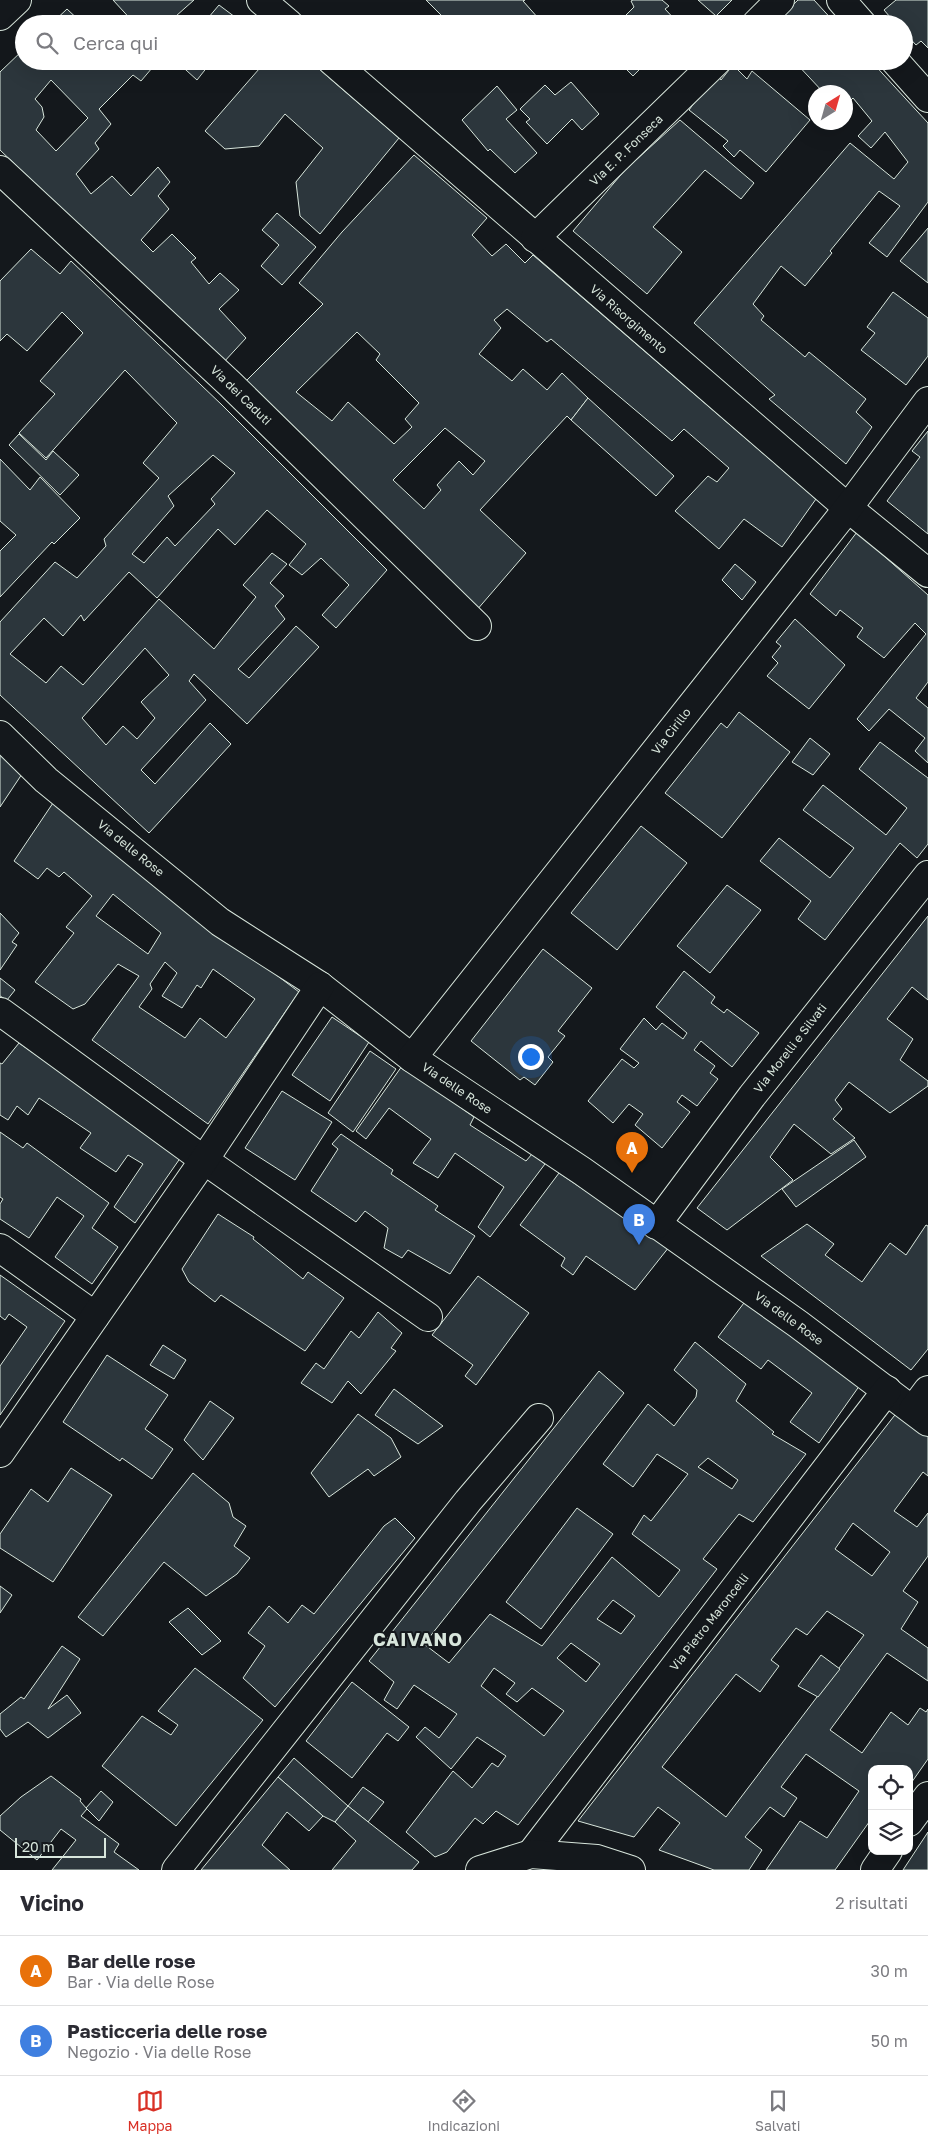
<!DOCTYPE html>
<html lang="it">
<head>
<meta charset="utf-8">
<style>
	body { margin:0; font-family:"Golos Text",sans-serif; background:#f7f7f7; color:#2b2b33 }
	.controls { position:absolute; right:15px; bottom:15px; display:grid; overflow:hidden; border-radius:10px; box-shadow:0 5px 20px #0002 }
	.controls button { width:45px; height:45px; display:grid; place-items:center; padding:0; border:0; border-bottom:1px solid #e1e1e2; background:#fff; color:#2b2b33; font:25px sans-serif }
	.compass { position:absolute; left:808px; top:85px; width:45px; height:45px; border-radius:50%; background:#fff; box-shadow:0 5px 20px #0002; rotate:37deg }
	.scale { position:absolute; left:15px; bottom:12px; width:91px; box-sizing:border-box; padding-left:5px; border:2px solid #d8e6dc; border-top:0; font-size:14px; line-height:18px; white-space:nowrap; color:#d8e6dc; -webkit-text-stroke:4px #14181c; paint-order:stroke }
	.you { position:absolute; left:530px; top:1056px; width:18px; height:18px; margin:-12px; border:4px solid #fff; border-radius:50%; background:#1a73e8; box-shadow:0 0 0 8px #1a73e833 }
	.badge { display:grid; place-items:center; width:32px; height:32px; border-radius:50%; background:#d93025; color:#fff; font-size:16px; font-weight:700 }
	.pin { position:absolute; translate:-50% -41px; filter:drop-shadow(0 1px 2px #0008) }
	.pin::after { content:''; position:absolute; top:26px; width:18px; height:15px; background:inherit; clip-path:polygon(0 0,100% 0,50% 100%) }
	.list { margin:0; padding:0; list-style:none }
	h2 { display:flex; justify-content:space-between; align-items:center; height:65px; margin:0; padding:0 20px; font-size:21px }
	h2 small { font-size:16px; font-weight:400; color:#7c7c81 }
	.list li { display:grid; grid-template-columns:32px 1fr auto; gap:15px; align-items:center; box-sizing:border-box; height:70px; padding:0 20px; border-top:1px solid #e1e1e2 }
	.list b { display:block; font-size:19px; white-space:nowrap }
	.list p { margin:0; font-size:16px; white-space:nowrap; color:#7c7c81 }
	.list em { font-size:16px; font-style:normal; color:#7c7c81 }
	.icon { flex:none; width:28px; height:28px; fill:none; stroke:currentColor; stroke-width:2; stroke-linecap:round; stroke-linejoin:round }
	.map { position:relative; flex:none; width:928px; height:1870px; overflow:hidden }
	.search { position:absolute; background:#fff; box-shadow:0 5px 20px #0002; left:15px; right:15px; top:15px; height:55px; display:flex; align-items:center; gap:12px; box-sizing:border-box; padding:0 18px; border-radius:28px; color:#7c7c81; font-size:19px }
	.sheet { height:205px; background:#fff }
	nav { display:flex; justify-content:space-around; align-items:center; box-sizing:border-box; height:70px; border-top:1px solid #e1e1e2; background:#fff; font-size:14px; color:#7c7c81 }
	nav a { display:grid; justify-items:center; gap:2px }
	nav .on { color:#d93025 }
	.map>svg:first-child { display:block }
</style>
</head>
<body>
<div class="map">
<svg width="928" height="1870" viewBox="0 0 928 1870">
	<rect width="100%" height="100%" fill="#14181c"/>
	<g fill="#2c363c" stroke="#d8e6dc" fill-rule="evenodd">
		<polygon points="113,0 194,0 176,16 182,24 135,24"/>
		<polygon points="426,0 525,0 523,1 539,19 533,24 450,24"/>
		<polygon points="633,0 662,0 669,6 665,9 679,24 617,24 634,7 631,1"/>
		<polygon points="698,0 732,0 716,16"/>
		<polygon points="798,0 814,0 836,24 773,24"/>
		<polygon points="896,0 928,0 928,48 921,41 916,45 904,32 904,24 896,24 884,10"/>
		<polygon points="219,5 243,23 203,24"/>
		<polygon points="67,9 83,24 51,24"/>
		<path d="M24,49v12h134l-17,20 -8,-6 -34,34 12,15 -16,19 4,6 -23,25 15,20 21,-18 19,20 27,-29 12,15 -12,14 11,13 -28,31 12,12 19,-18 24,24 -5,4 18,22 11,-11 19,17 -20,19 27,29 -23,25 -223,-213v-78zM51,80l37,38 -32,33 -20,-21 8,-13 -2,-10 -7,-8z"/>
		<polygon points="176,61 212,61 197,80"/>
		<polygon points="266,61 299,61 308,68 312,63 399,138 320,234 300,216 296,182 323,148 285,114 259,146 225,149 205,131"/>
		<polygon points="618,61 648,61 633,76"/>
		<polygon points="794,61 871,61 928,123 928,202 887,257 869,243 900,206 879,191 830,251 832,253 805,286 781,266 753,304 764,316 761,320 805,357 809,352 866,399 856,412 872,427 846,464 769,399 775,395 694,323 850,143 894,179 908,162 885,132 871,148 858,136 872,121 853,98 846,105 846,92 823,92"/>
		<polygon points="733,65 747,79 752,71 810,120 766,172 740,150 734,157 723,146 728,141 689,110 716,73 721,80"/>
		<polygon points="571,82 599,114 582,130 572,119 547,144 526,122 530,119 520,109 545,85 555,95"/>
		<polygon points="497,86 517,110 506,119 537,153 515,173 490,149 488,151 462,120"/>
		<polygon points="680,120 754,183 741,199 705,170 653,227 682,252 647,294 573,231 625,170"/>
		<path d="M414,155l73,63 -15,17 20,21 14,-12 19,19 8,-8 283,244 -34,48 -38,-28 -25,30 -44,-38 33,-35 9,6 12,-14 -45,-39 -12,12 -121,-102 -4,3 -40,-33 -13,11 7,8 -22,26 33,27 11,-12 24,21 15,-17 26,25 -17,22 -4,-4 -87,94 46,43 -50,58 -231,-229 78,-78 -24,-21 43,-51zM357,332l23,22 -4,6 43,43 -14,16 7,8 -18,17 -46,-42 -16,19 -36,-29zM445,428l40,33 -12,14 -14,-14 -22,24 4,5 -17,19 -31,-29z"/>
		<polygon points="277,213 316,247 282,285 261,266 279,245 262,230"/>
		<polygon points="928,228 928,283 900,261"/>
		<path d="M31,249l29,25 11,-13 151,144 165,165 -51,58 -14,-13 27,-30 -28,-27 -19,17 -13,-10 17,-21 -39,-34 -32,35 -17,-16 -61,69 -28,-26 -45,49 -3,-6 -18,21 -19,-18 -34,36 36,29 15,-17 22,19 76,-86 55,50 42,-52 -13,-12 29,-32 15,11 -17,19 14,13 -9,10 10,13 -47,50 11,9 47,-52 23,21 -72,77 -53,-50 -5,7 17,19 -65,70 14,14 55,-61 21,21 -82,89 -149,-138v-73l55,-60 22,16 29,-32 -2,-7 55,-61 -16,-15 34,-40 -52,-53 -79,88 -27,-25 36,-39 -15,-13 43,-48 -21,-21 -35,39 -20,-17 -7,7v-60zM213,455l22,18 -24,26 4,5 -40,42 -8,-9 -23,26 -12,-9 42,-48 -6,-10zM145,648l24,27 -28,27 14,16 -18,21 -14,-13 -17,19 -24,-27z"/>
		<polygon points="893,292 928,318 928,356 906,385 861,350 875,333 867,327"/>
		<polygon points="588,398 674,476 656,496 571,420"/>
		<polygon points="928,431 928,534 887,501 920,457 912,451"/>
		<polygon points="19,434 46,460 53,451 79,475 60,495 9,445"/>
		<polygon points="0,459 30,490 40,477 80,518 54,544 52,542 0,597 0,551 16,535 0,521"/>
		<polygon points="857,532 928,595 928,682 916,698 928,708 928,763 915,751 925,738 889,709 869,731 857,719 926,634 915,623 884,658 857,637 863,628 840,610 836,616 810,594"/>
		<polygon points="735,564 756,582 742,600 722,580"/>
		<polygon points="795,619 845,665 809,709 767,676 778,663 772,657 781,646 776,642"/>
		<polygon points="739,712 790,752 722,838 665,793 721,723 727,728"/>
		<polygon points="810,738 830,754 813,775 792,762"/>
		<polygon points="880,742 928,778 928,844 917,858 900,843 825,940 798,919 811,901 760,861 779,838 830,878 854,848 803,810 823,785 886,835 907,808 859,769"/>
		<polygon points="0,750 24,771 0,807"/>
		<path d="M55,800l66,58 178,134 -91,132 -116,-84 47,-64 -21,-12 -33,40 -12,5 -38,-27 39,-49 -8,-6 26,-31 -28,-24 -5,5 -12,-9 -9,11 -24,-18zM113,894l48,39 -13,21 -52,-38zM165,962l12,11 -15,23 20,12 15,-23 4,3 12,-19 42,30 -29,39 -26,-20 -15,20 -46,-31 13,-18 -2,-5z"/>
		<polygon points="641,826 687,863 617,950 571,913"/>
		<polygon points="727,885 761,910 710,973 677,946"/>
		<polygon points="0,913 19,933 12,942 17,945 0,970"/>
		<polygon points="928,916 928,1000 912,987 887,1019 913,1039 900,1060 928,1081 928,1086 890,1113 849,1082 835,1100 842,1109 833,1119 855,1138 831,1154 794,1124 770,1157 793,1180 727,1230 697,1208"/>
		<polygon points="543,949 592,988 558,1031 565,1036 548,1057 553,1062 535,1085 524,1077 520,1080 471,1041"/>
		<polygon points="684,971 715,997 711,1003 724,1013 727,1009 759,1033 732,1067 701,1041 694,1050 715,1066 710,1073 718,1079 697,1106 682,1095 677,1102 690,1112 662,1148 635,1125 643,1114 629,1104 613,1123 588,1101 622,1059 634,1068 639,1063 620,1049 644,1018 656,1030 662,1023 683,1039 687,1033 656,1007"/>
		<polygon points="0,978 15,990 7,1000 0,996"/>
		<polygon points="332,1017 369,1042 330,1101 292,1075"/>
		<polygon points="19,1043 181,1157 135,1223 114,1207 143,1164 128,1155 116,1172 80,1148 91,1133 39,1098 28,1115 17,1106 8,1120 0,1115 0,1063 2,1064"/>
		<polygon points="370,1051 396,1069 353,1132 328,1113"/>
		<polygon points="402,1066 474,1117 470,1125 526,1161 532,1154 545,1164 490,1237 478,1227 504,1187 455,1153 438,1178 413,1163 431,1139 389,1108 366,1139 356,1131"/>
		<polygon points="282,1091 332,1122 295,1180 245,1148"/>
		<polygon points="0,1132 23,1148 27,1143 109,1203 92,1228 118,1247 92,1284 55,1257 84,1216 57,1197 29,1238 0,1219 0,1204 3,1199 0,1197"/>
		<polygon points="341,1134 393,1170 391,1174 438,1206 435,1210 475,1236 450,1274 408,1250 402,1258 384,1248 388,1228 365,1211 356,1222 311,1191 338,1149 332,1144"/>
		<polygon points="854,1140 866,1157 796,1207 782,1189"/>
		<polygon points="559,1173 669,1247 635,1290 586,1256 573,1275 561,1266 565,1258 520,1225"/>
		<polygon points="218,1214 254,1237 253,1239 303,1279 308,1272 344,1298 305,1351 221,1295 215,1302 189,1282 182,1269"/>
		<polygon points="807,1224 834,1244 825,1255 862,1282 890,1243 906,1255 926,1225 928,1226 928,1349 911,1370 761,1256"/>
		<polygon points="0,1275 65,1321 0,1415 0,1366 27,1327 9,1314 5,1320 0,1316"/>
		<polygon points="478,1276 529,1313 476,1385 465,1376 473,1365 432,1335"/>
		<polygon points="747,1299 860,1385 819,1443 790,1422 812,1393 768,1360 761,1369 718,1337"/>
		<polygon points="378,1312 402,1333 391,1348 396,1351 361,1394 348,1381 332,1403 301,1383 316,1363 324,1369 351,1331 359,1338"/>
		<path d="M695,1342l51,42 -10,17 38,31 -2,2 34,20 -53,68 -14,-8 -36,45 14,10 -199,256 -22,-14 -13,13 -8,-6 -28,34 -12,5 -29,-25 47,-61 19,17 20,-25 6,4 8,-11 -29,-19 -26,32 -35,-32 9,-10 14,11 18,-24 -43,-29 -17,24 -13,-9 10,-18 -25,-21 230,-290 25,22 -200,251 25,19 41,-49 52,32 70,-89 47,40 21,-27 -48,-36 12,-19 7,6 37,-47 -31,-20 -24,33 -30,-23 45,-60 26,22 22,-29 1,-7 -23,-20zM708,1458l30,22 -6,9 -34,-22zM613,1600l22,16 -14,18 -24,-15zM571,1643l29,21 -14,18 -29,-24zM494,1668l21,15 -9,11 11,8 15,-14 32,23 -20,25 -63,-50z"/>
		<polygon points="163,1345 186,1360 174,1379 150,1365"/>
		<polygon points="107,1355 168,1395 145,1429 173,1449 152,1479 122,1458 120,1461 63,1422"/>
		<polygon points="394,1389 443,1426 418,1444 375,1415"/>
		<polygon points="210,1401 234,1418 203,1460 184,1440"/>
		<path d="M898,1411l30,23v42l-5,-4 -29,39 23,16 11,-14v43l-25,35 15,11 -17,27 27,19v33l-41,-28 -57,77 32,23 29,-41 17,13 12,-17 6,4 2,-3v50l-19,27v-17h-37v49l-37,52h-69l34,-49 27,17 32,-47 -53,-37 -25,33 16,11 -13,19 -14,-10 -25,30 17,13 -13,20h-35l-55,-20 21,-27 -22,-16 -24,30 -56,-16zM853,1523l37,29 -18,24 -37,-27zM827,1611l37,24 -138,182 -64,-50 74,-93 24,18 19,-26 -8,-6 25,-32 11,7z"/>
		<polygon points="358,1414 391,1438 401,1457 374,1476 368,1469 329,1497 311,1473"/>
		<polygon points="71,1468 112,1495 53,1582 0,1548 0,1534 31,1489 48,1502"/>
		<polygon points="193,1473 229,1503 233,1517 246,1526 234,1546 250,1558 237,1574 206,1596 164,1562 103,1636 78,1617"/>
		<polygon points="577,1508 613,1534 541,1629 506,1602"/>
		<polygon points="395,1518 415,1538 275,1707 243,1678 265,1646 248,1633 269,1606 288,1623 302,1605 314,1614 384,1526"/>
		<polygon points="0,1586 12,1595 0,1613"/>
		<polygon points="188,1608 221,1641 202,1655 169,1622"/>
		<polygon points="62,1646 80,1659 48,1709 67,1695 81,1713 48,1738 28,1722 6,1737 0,1729 0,1714 21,1697 24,1699"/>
		<polygon points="821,1655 840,1669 818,1697 798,1686"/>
		<polygon points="195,1668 263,1720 176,1826 102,1766 142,1716 171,1735 178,1725 158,1711"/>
		<polygon points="352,1682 409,1727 398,1741 387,1733 352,1778 306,1741"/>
		<polygon points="294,1758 348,1806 335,1822 323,1816 278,1777"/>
		<polygon points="51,1776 81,1799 80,1801 87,1809 81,1816 119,1844 114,1852 139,1870 52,1870 76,1840 61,1829 37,1860 0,1830 0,1816 21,1797"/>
		<polygon points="278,1777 323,1816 309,1831 287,1812 262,1845 290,1870 201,1870"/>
		<polygon points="363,1787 384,1802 368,1822 348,1806"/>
		<polygon points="101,1791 113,1802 99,1821 86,1808"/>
		<polygon points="348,1806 419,1862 412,1870 332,1870 356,1841 335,1822"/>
		<polygon points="928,1832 928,1870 903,1870"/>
	</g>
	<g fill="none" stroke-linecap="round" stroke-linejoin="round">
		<defs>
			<g id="minor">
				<polyline points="261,0 289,24"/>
				<polyline points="841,0 862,24"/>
				<polyline points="756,24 780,0"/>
				<polyline points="332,61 848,508 928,573"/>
				<polyline points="895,61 928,98"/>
				<polyline points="0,170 230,384 477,626"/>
				<polyline points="535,238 717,61"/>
				<polyline points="0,735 46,780 220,922 320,986 412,1058 582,1171 798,1324 928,1422"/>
				<polyline points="1,1012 204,1160 428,1317"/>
				<polyline points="412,1058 848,508 928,401"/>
				<polyline points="656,1225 752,1096 928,875"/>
				<polyline points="0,1248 95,1316"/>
				<polyline points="913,1410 928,1390"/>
				<polyline points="0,1453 204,1160 320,986"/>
				<polyline points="909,1822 928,1796"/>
				<polyline points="531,1854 887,1390"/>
				<polyline points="176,1870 468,1501 539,1418"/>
				<polyline points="480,1870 531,1854 597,1859 631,1870"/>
				<polyline points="875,1870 888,1851"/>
			</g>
			<polyline id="major" points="0,16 17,0"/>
		</defs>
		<use href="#minor" stroke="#d8e6dc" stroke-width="30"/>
		<use href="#major" stroke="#d8e6dc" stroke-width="30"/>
		<use href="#minor" stroke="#14181c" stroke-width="28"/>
		<use href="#major" stroke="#14181c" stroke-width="28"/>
	</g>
	<g text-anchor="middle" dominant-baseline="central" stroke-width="4" stroke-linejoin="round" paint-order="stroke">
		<g font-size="12" fill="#d8e6dc" stroke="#14181c">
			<text transform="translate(626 150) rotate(-44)">Via E. P. Fonseca</text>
			<text transform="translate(629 319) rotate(41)">Via Risorgimento</text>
			<text transform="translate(241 395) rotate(44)">Via dei Caduti</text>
			<text transform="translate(671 731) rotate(-52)">Via Cirillo</text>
			<text transform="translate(131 848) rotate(39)">Via delle Rose</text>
			<text transform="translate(790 1048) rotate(-52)">Via Morelli e Silvati</text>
			<text transform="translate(457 1088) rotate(34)">Via delle Rose</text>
			<text transform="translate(789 1318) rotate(36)">Via delle Rose</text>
			<text transform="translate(709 1622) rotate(-52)">Via Pietro Maroncelli</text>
		</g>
		<g font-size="18" font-weight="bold" letter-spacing="1" fill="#d8e6dc" stroke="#14181c">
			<text x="418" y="1639">CAIVANO</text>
		</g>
	</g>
</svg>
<div class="controls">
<button><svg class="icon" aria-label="locate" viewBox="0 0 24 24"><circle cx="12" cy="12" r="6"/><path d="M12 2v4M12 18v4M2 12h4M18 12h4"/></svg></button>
<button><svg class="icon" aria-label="layers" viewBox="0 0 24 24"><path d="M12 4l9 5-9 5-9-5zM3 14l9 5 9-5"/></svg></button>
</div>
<svg class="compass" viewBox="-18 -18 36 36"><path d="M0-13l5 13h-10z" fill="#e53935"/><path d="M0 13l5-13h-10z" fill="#7c7c81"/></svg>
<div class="scale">20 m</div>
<div class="you"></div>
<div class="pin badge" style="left:632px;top:1173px;background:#e8710a">A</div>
<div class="pin badge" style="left:639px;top:1245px;background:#3f7fe0">B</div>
<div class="search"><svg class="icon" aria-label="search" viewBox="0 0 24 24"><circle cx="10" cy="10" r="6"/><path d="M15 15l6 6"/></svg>Cerca qui</div>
</div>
<section class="sheet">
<h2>Vicino<small>2 risultati</small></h2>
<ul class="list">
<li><span class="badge" style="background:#e8710a">A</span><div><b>Bar delle rose</b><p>Bar · Via delle Rose</p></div><em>30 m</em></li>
<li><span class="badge" style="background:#3f7fe0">B</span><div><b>Pasticceria delle rose</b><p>Negozio · Via delle Rose</p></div><em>50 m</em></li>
</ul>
</section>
<nav>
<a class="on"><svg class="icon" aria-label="map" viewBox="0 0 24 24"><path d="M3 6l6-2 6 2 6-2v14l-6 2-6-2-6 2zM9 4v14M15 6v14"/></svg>Mappa</a>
<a><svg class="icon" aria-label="directions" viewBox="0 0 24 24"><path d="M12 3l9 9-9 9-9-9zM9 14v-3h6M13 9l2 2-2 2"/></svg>Indicazioni</a>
<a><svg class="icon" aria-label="saved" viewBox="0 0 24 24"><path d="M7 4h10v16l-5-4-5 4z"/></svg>Salvati</a>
</nav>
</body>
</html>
